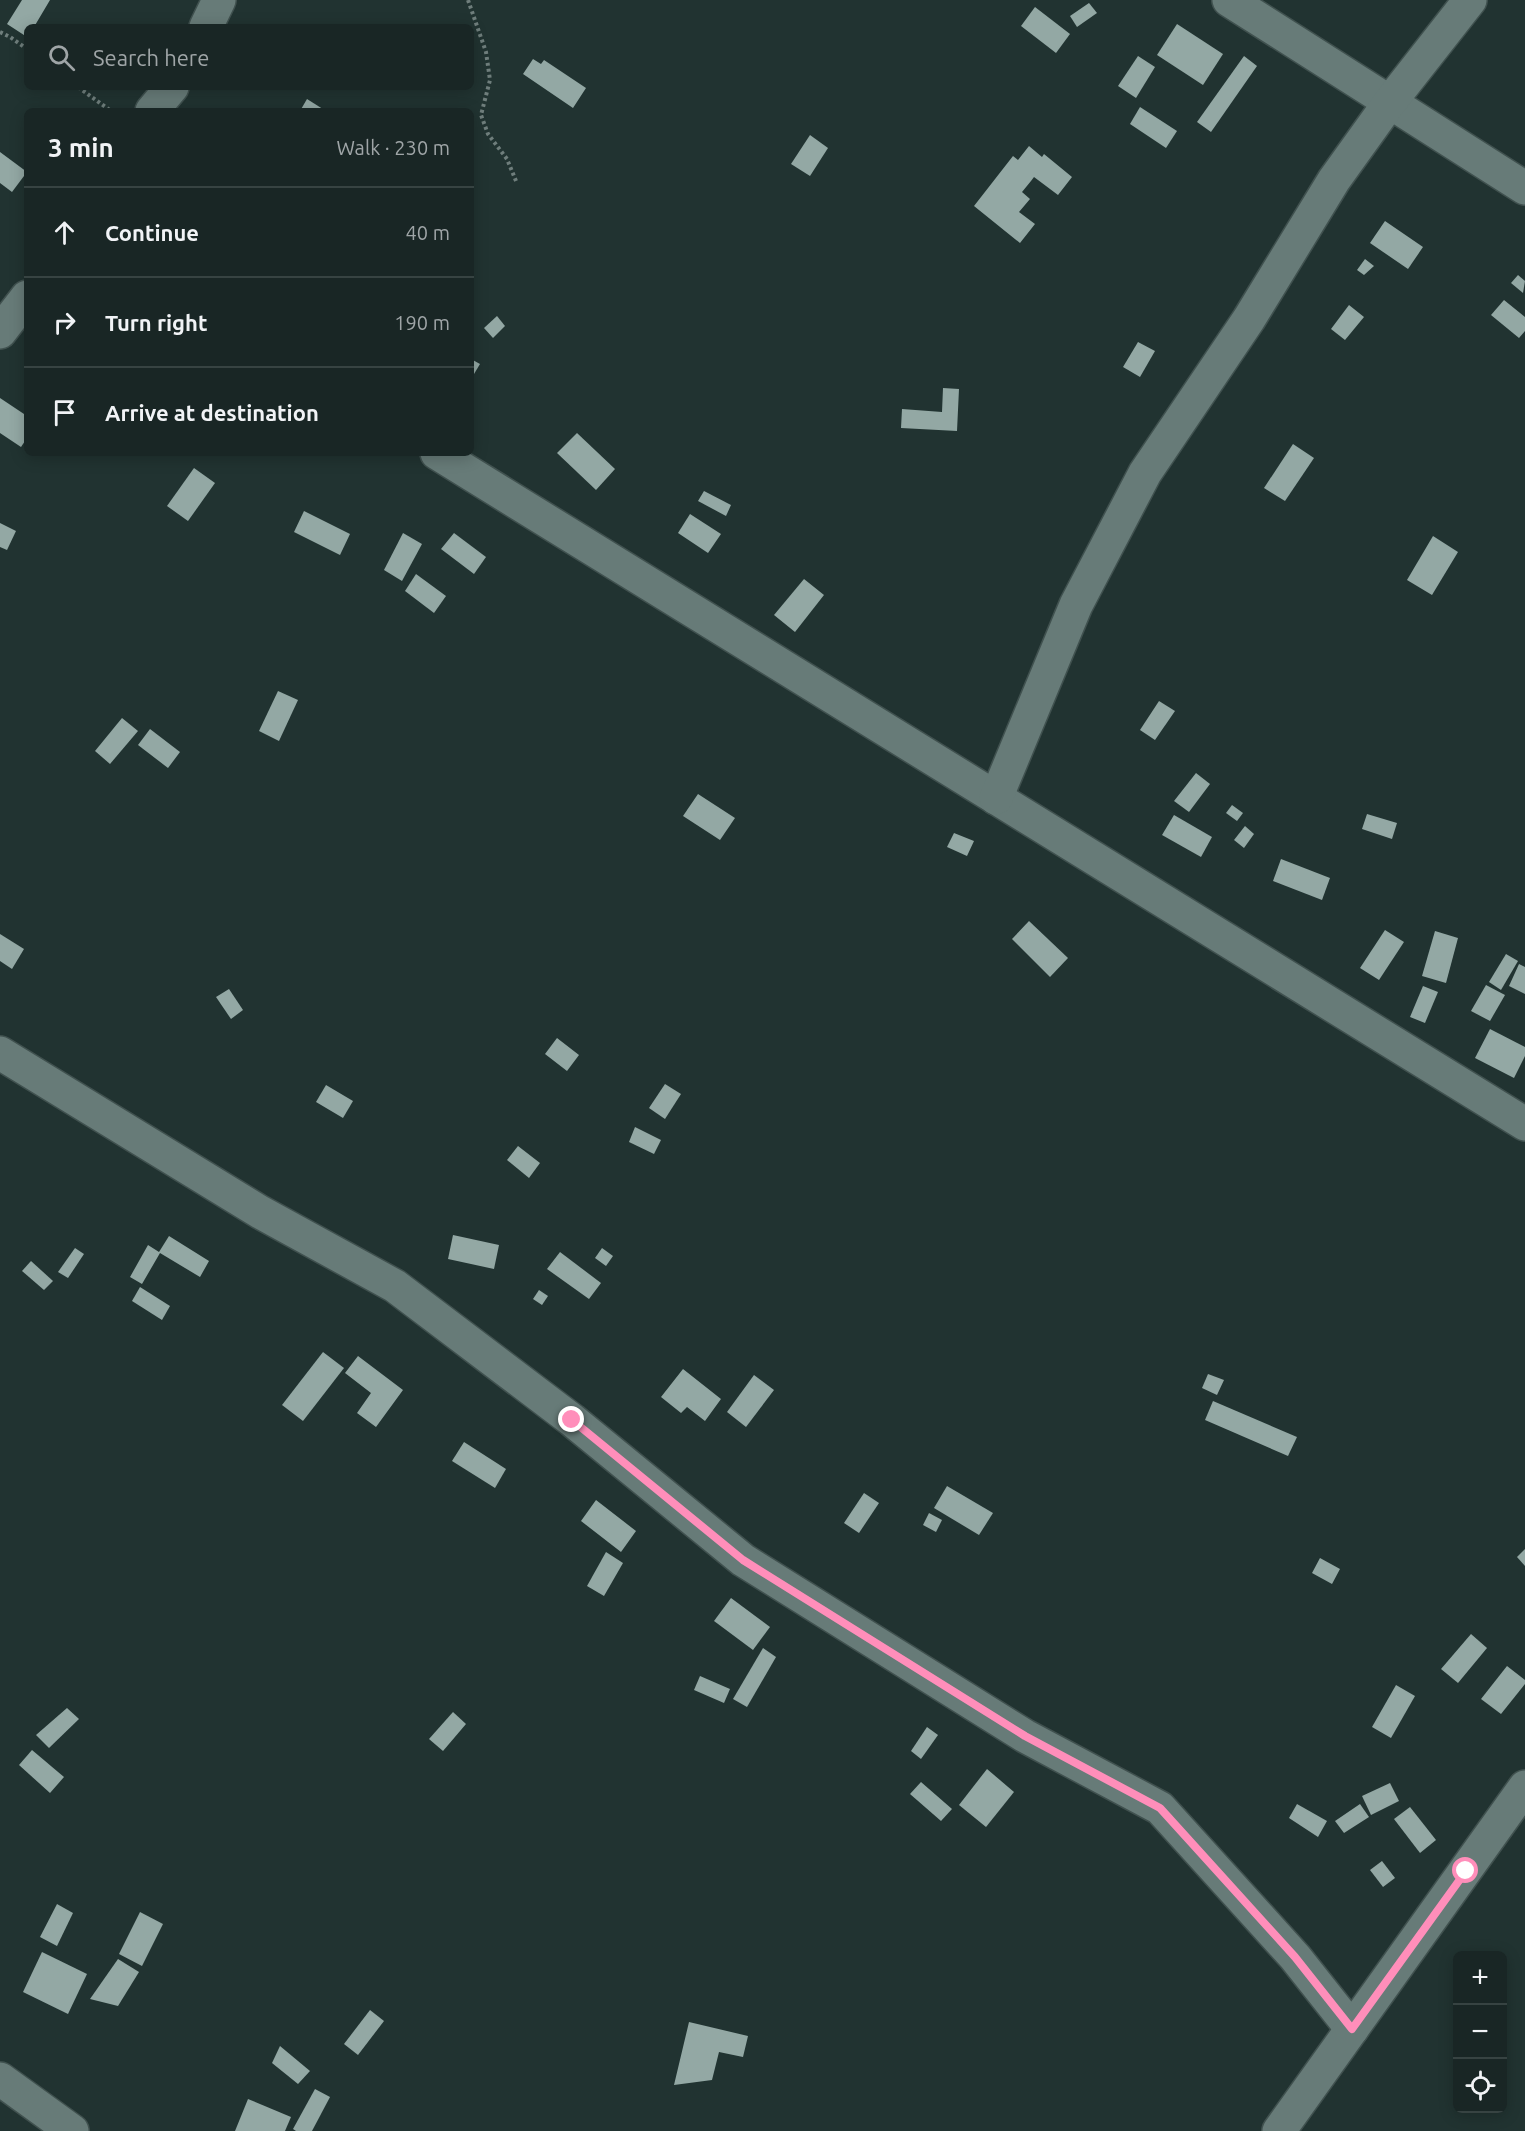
<!DOCTYPE html>
<html lang="en">
<head>
<meta charset="utf-8">
<style>
	body { margin:0; font-family:Ubuntu,sans-serif; background:#222e2d; color:#f1f3f6 }
	.controls { position:absolute; right:18px; bottom:18px; display:grid; overflow:hidden; border-radius:9px; box-shadow:0 3px 15px #0003 }
	.controls button { width:54px; height:54px; display:grid; place-items:center; padding:0; border:0; border-bottom:2px solid #374342; background:#192625; color:#f1f3f6; font:30px sans-serif }
	.stop { position:absolute; width:18px; height:18px; margin:-14px; border:4px solid #ff8eba; border-radius:50%; background:#fff }
	.stop.end { background:#ff8eba; border-color:#fff; box-shadow:0 2px 6px #0008 }
	.list { margin:0; padding:0; list-style:none }
	h2 { display:flex; justify-content:space-between; align-items:center; height:78px; margin:0; padding:0 24px; font-size:26px }
	h2 small { font-size:20px; font-weight:400; color:#9fa5a7 }
	.list li { display:grid; grid-template-columns:39px 1fr auto; gap:18px; align-items:center; box-sizing:border-box; height:90px; padding:0 24px; border-top:2px solid #374342 }
	.list b { display:block; font-size:22px; white-space:nowrap }
	.list em { font-size:20px; font-style:normal; color:#9fa5a7 }
	.icon { flex:none; width:33px; height:33px; fill:none; stroke:currentColor; stroke-width:2; stroke-linecap:round; stroke-linejoin:round }
	.map { position:relative; flex:none; width:1525px; height:2131px; overflow:hidden }
	.search { position:absolute; background:#192625; box-shadow:0 3px 15px #0003; left:24px; top:24px; width:450px; height:66px; display:flex; align-items:center; gap:15px; box-sizing:border-box; padding:0 21px; border-radius:9px; color:#9fa5a7; font-size:22px }
	.panel { position:absolute; background:#192625; box-shadow:0 3px 15px #0003; left:24px; top:108px; width:450px; height:348px; border-radius:9px }
	.map>svg:first-child { display:block }
</style>
</head>
<body>
<div class="map">
<svg width="1525" height="2131" viewBox="0 0 1525 2131">
	<rect width="100%" height="100%" fill="#213331"/>
	<g fill="#93a8a4">
		<polygon points="22,0 50,0 34,27 27,27 27,37 7,24"/>
		<polygon points="1089,3 1097,13 1077,27 1070,16"/>
		<polygon points="1035,7 1070,34 1056,53 1021,26"/>
		<polygon points="1177,24 1223,54 1203,85 1157,55"/>
		<polygon points="1138,56 1155,67 1136,98 1118,86"/>
		<polygon points="1244,56 1257,66 1211,132 1197,122"/>
		<polygon points="533,59 541,64 544,60 586,88 573,108 523,74"/>
		<polygon points="307,99 326,111 300,111"/>
		<polygon points="1140,107 1177,131 1166,148 1130,124"/>
		<polygon points="810,135 828,148 810,176 791,164"/>
		<polygon points="1029,146 1042,157 1044,154 1072,177 1058,195 1034,177 1031,181 1022,192 1030,199 1019,212 1035,224 1020,243 974,206 1013,156 1018,160"/>
		<polygon points="0,152 27,172 12,192 0,183"/>
		<polygon points="1385,221 1423,247 1408,269 1370,243"/>
		<polygon points="1365,259 1374,266 1364,275 1357,270"/>
		<polygon points="1518,275 1525,281 1523,293 1511,283"/>
		<polygon points="1504,300 1525,317 1525,331 1519,338 1491,315"/>
		<polygon points="1349,305 1364,317 1345,340 1331,329"/>
		<polygon points="497,316 505,326 493,338 484,328"/>
		<polygon points="1138,342 1155,351 1140,377 1123,367"/>
		<polygon points="471,359 480,364 471,379"/>
		<polygon points="943,388 959,389 957,431 901,428 902,409 942,412"/>
		<polygon points="0,398 27,416 27,438 21,447 0,433"/>
		<polygon points="577,433 615,469 596,490 557,453"/>
		<polygon points="1293,444 1314,458 1285,501 1264,488"/>
		<polygon points="194,468 215,483 188,521 167,506"/>
		<polygon points="704,491 731,505 726,516 698,501"/>
		<polygon points="304,511 350,534 340,555 294,532"/>
		<polygon points="690,514 721,534 708,553 678,533"/>
		<polygon points="0,523 16,531 7,550 0,547"/>
		<polygon points="403,533 422,544 402,581 384,570"/>
		<polygon points="454,533 486,557 474,574 441,549"/>
		<polygon points="1433,536 1458,552 1432,595 1407,580"/>
		<polygon points="416,574 446,596 434,613 405,591"/>
		<polygon points="804,579 824,595 795,632 774,615"/>
		<polygon points="278,691 298,700 279,741 259,731"/>
		<polygon points="1159,701 1175,711 1155,740 1140,730"/>
		<polygon points="122,718 138,731 110,764 95,751"/>
		<polygon points="150,729 180,752 168,768 138,745"/>
		<polygon points="1196,773 1210,784 1189,812 1174,801"/>
		<polygon points="698,794 735,818 720,840 683,816"/>
		<polygon points="1232,805 1243,813 1237,821 1226,813"/>
		<polygon points="1367,814 1397,823 1392,839 1362,829"/>
		<polygon points="1174,815 1212,837 1201,857 1162,835"/>
		<polygon points="1245,826 1254,834 1244,848 1234,840"/>
		<polygon points="954,833 974,841 967,856 947,847"/>
		<polygon points="1281,859 1330,878 1322,900 1273,881"/>
		<polygon points="1029,921 1068,958 1050,977 1012,939"/>
		<polygon points="1385,930 1404,942 1379,980 1360,968"/>
		<polygon points="1435,931 1458,938 1446,983 1422,976"/>
		<polygon points="0,934 24,949 12,969 0,961"/>
		<polygon points="1506,954 1518,961 1501,990 1489,982"/>
		<polygon points="1519,964 1525,967 1525,994 1509,986"/>
		<polygon points="1486,985 1505,995 1490,1021 1471,1011"/>
		<polygon points="1423,986 1438,992 1425,1023 1410,1017"/>
		<polygon points="229,989 243,1010 231,1019 216,997"/>
		<polygon points="1490,1029 1525,1047 1525,1056 1514,1078 1475,1058"/>
		<polygon points="557,1038 579,1055 567,1071 545,1054"/>
		<polygon points="665,1084 681,1094 665,1119 649,1108"/>
		<polygon points="326,1085 353,1101 343,1118 316,1102"/>
		<polygon points="635,1127 661,1140 654,1154 629,1142"/>
		<polygon points="518,1146 540,1163 529,1178 507,1160"/>
		<polygon points="453,1235 499,1245 494,1269 448,1259"/>
		<polygon points="169,1236 209,1261 200,1277 160,1253 142,1284 130,1277 148,1245 159,1252"/>
		<polygon points="75,1248 84,1254 68,1278 58,1272"/>
		<polygon points="602,1248 613,1256 606,1266 595,1258"/>
		<polygon points="560,1252 601,1283 589,1299 547,1269"/>
		<polygon points="31,1261 53,1281 44,1290 22,1271"/>
		<polygon points="140,1287 170,1306 162,1320 132,1301"/>
		<polygon points="539,1290 548,1296 542,1305 533,1299"/>
		<polygon points="323,1352 344,1368 303,1421 282,1405"/>
		<polygon points="358,1356 403,1390 376,1427 357,1413 371,1393 345,1373"/>
		<polygon points="683,1369 721,1399 705,1421 687,1407 681,1413 661,1397"/>
		<polygon points="1208,1374 1224,1380 1217,1395 1202,1388"/>
		<polygon points="754,1375 774,1390 746,1427 727,1412"/>
		<polygon points="1213,1401 1297,1437 1288,1456 1205,1420"/>
		<polygon points="464,1442 506,1469 495,1488 452,1461"/>
		<polygon points="947,1486 993,1513 979,1535 934,1508"/>
		<polygon points="864,1493 879,1503 859,1533 844,1523"/>
		<polygon points="596,1500 636,1531 621,1552 581,1521"/>
		<polygon points="929,1513 942,1520 936,1532 923,1525"/>
		<polygon points="1525,1549 1525,1566 1517,1557"/>
		<polygon points="606,1552 623,1563 604,1596 587,1586"/>
		<polygon points="1320,1558 1340,1569 1332,1584 1312,1573"/>
		<polygon points="731,1598 770,1627 753,1650 714,1621"/>
		<polygon points="1471,1634 1487,1648 1458,1683 1441,1669"/>
		<polygon points="763,1648 776,1657 747,1707 733,1699"/>
		<polygon points="1507,1666 1525,1680 1525,1684 1501,1714 1481,1699"/>
		<polygon points="700,1676 730,1689 724,1703 694,1690"/>
		<polygon points="1396,1685 1415,1696 1391,1738 1372,1727"/>
		<polygon points="67,1708 79,1719 49,1748 36,1735"/>
		<polygon points="453,1712 466,1724 443,1751 429,1739"/>
		<polygon points="927,1727 938,1735 921,1759 911,1751"/>
		<polygon points="32,1750 64,1777 50,1793 19,1765"/>
		<polygon points="987,1769 1014,1792 986,1827 959,1805"/>
		<polygon points="921,1782 952,1809 941,1821 910,1794"/>
		<polygon points="1390,1783 1399,1801 1371,1815 1362,1796"/>
		<polygon points="1297,1804 1327,1821 1318,1837 1289,1818"/>
		<polygon points="1360,1804 1369,1817 1344,1833 1335,1821"/>
		<polygon points="1410,1807 1436,1840 1420,1853 1394,1819"/>
		<polygon points="1382,1861 1395,1878 1383,1887 1370,1870"/>
		<polygon points="57,1904 73,1913 57,1946 40,1937"/>
		<polygon points="140,1912 163,1924 142,1966 119,1954"/>
		<polygon points="42,1952 87,1974 68,2014 23,1992"/>
		<polygon points="118,1959 139,1972 118,2006 90,1999"/>
		<polygon points="370,2010 384,2021 358,2055 344,2044"/>
		<polygon points="689,2022 748,2036 743,2057 719,2052 712,2080 674,2085"/>
		<polygon points="280,2046 310,2071 298,2084 272,2063"/>
		<polygon points="315,2089 330,2097 312,2131 296,2131 293,2129"/>
		<polygon points="248,2099 291,2117 285,2131 235,2131"/>
	</g>
	<g fill="none" stroke-linecap="round" stroke-linejoin="round">
		<defs>
			<g id="minor">
				<polyline points="1229,0 1525,188"/>
				<polyline points="206,27 219,0"/>
				<polyline points="152,111 172,87"/>
				<polyline points="0,332 27,297"/>
				<polyline points="437,453 1525,1124"/>
				<polyline points="996,798 1076,605 1145,473 1249,319 1334,180 1390,102 1470,0"/>
				<polyline points="0,1053 260,1212 395,1286 572,1420 743,1560 1025,1736 1160,1808 1295,1957 1352,2029"/>
				<polyline points="0,2079 72,2131"/>
				<polyline points="1279,2131 1525,1787"/>
			</g>
		</defs>
		<use href="#minor" stroke="#40514f" stroke-width="36"/>
		<g stroke="#6f7e7c" stroke-width="4" stroke-dasharray="3 3" stroke-linecap="butt">
			<polyline points="468,0 486,52 490,80 481,115 488,134 507,159 516,181"/>
			<polyline points="0,32 10,37 27,49"/>
			<polyline points="78,87 111,111"/>
		</g>
		<use href="#minor" stroke="#677b78" stroke-width="33"/>
	</g>
	<g fill="none" stroke-linecap="round" stroke-linejoin="round">
		<polyline stroke="#ff8eba" stroke-width="8" points="572,1420 743,1560 1025,1736 1160,1808 1295,1957 1352,2029 1466,1871"/>
	</g>
</svg>
<div class="controls">
<button>+</button>
<button>−</button>
<button><svg class="icon" aria-label="locate" viewBox="0 0 24 24"><circle cx="12" cy="12" r="6"/><path d="M12 2v4M12 18v4M2 12h4M18 12h4"/></svg></button>
</div>
<div class="stop" style="left:1466px;top:1871px"></div>
<div class="stop end" style="left:572px;top:1420px"></div>
<div class="search"><svg class="icon" aria-label="search" viewBox="0 0 24 24"><circle cx="10" cy="10" r="6"/><path d="M15 15l6 6"/></svg>Search here</div>
<section class="panel">
<h2>3 min<small>Walk · 230 m</small></h2>
<ul class="list">
<li><svg class="icon" aria-label="ahead" viewBox="0 0 24 24"><path d="M12 20V5M6 11l6-6 6 6"/></svg><div><b>Continue</b></div><em>40 m</em></li>
<li><svg class="icon" aria-label="right" viewBox="0 0 24 24"><path d="M7 20v-9h11M14 6l5 5-5 5"/></svg><div><b>Turn right</b></div><em>190 m</em></li>
<li><svg class="icon" aria-label="arrive" viewBox="0 0 24 24"><path d="M6 21V4h12l-3 4 3 4H6"/></svg><div><b>Arrive at destination</b></div></li>
</ul>
</section>
</div>
</body>
</html>
